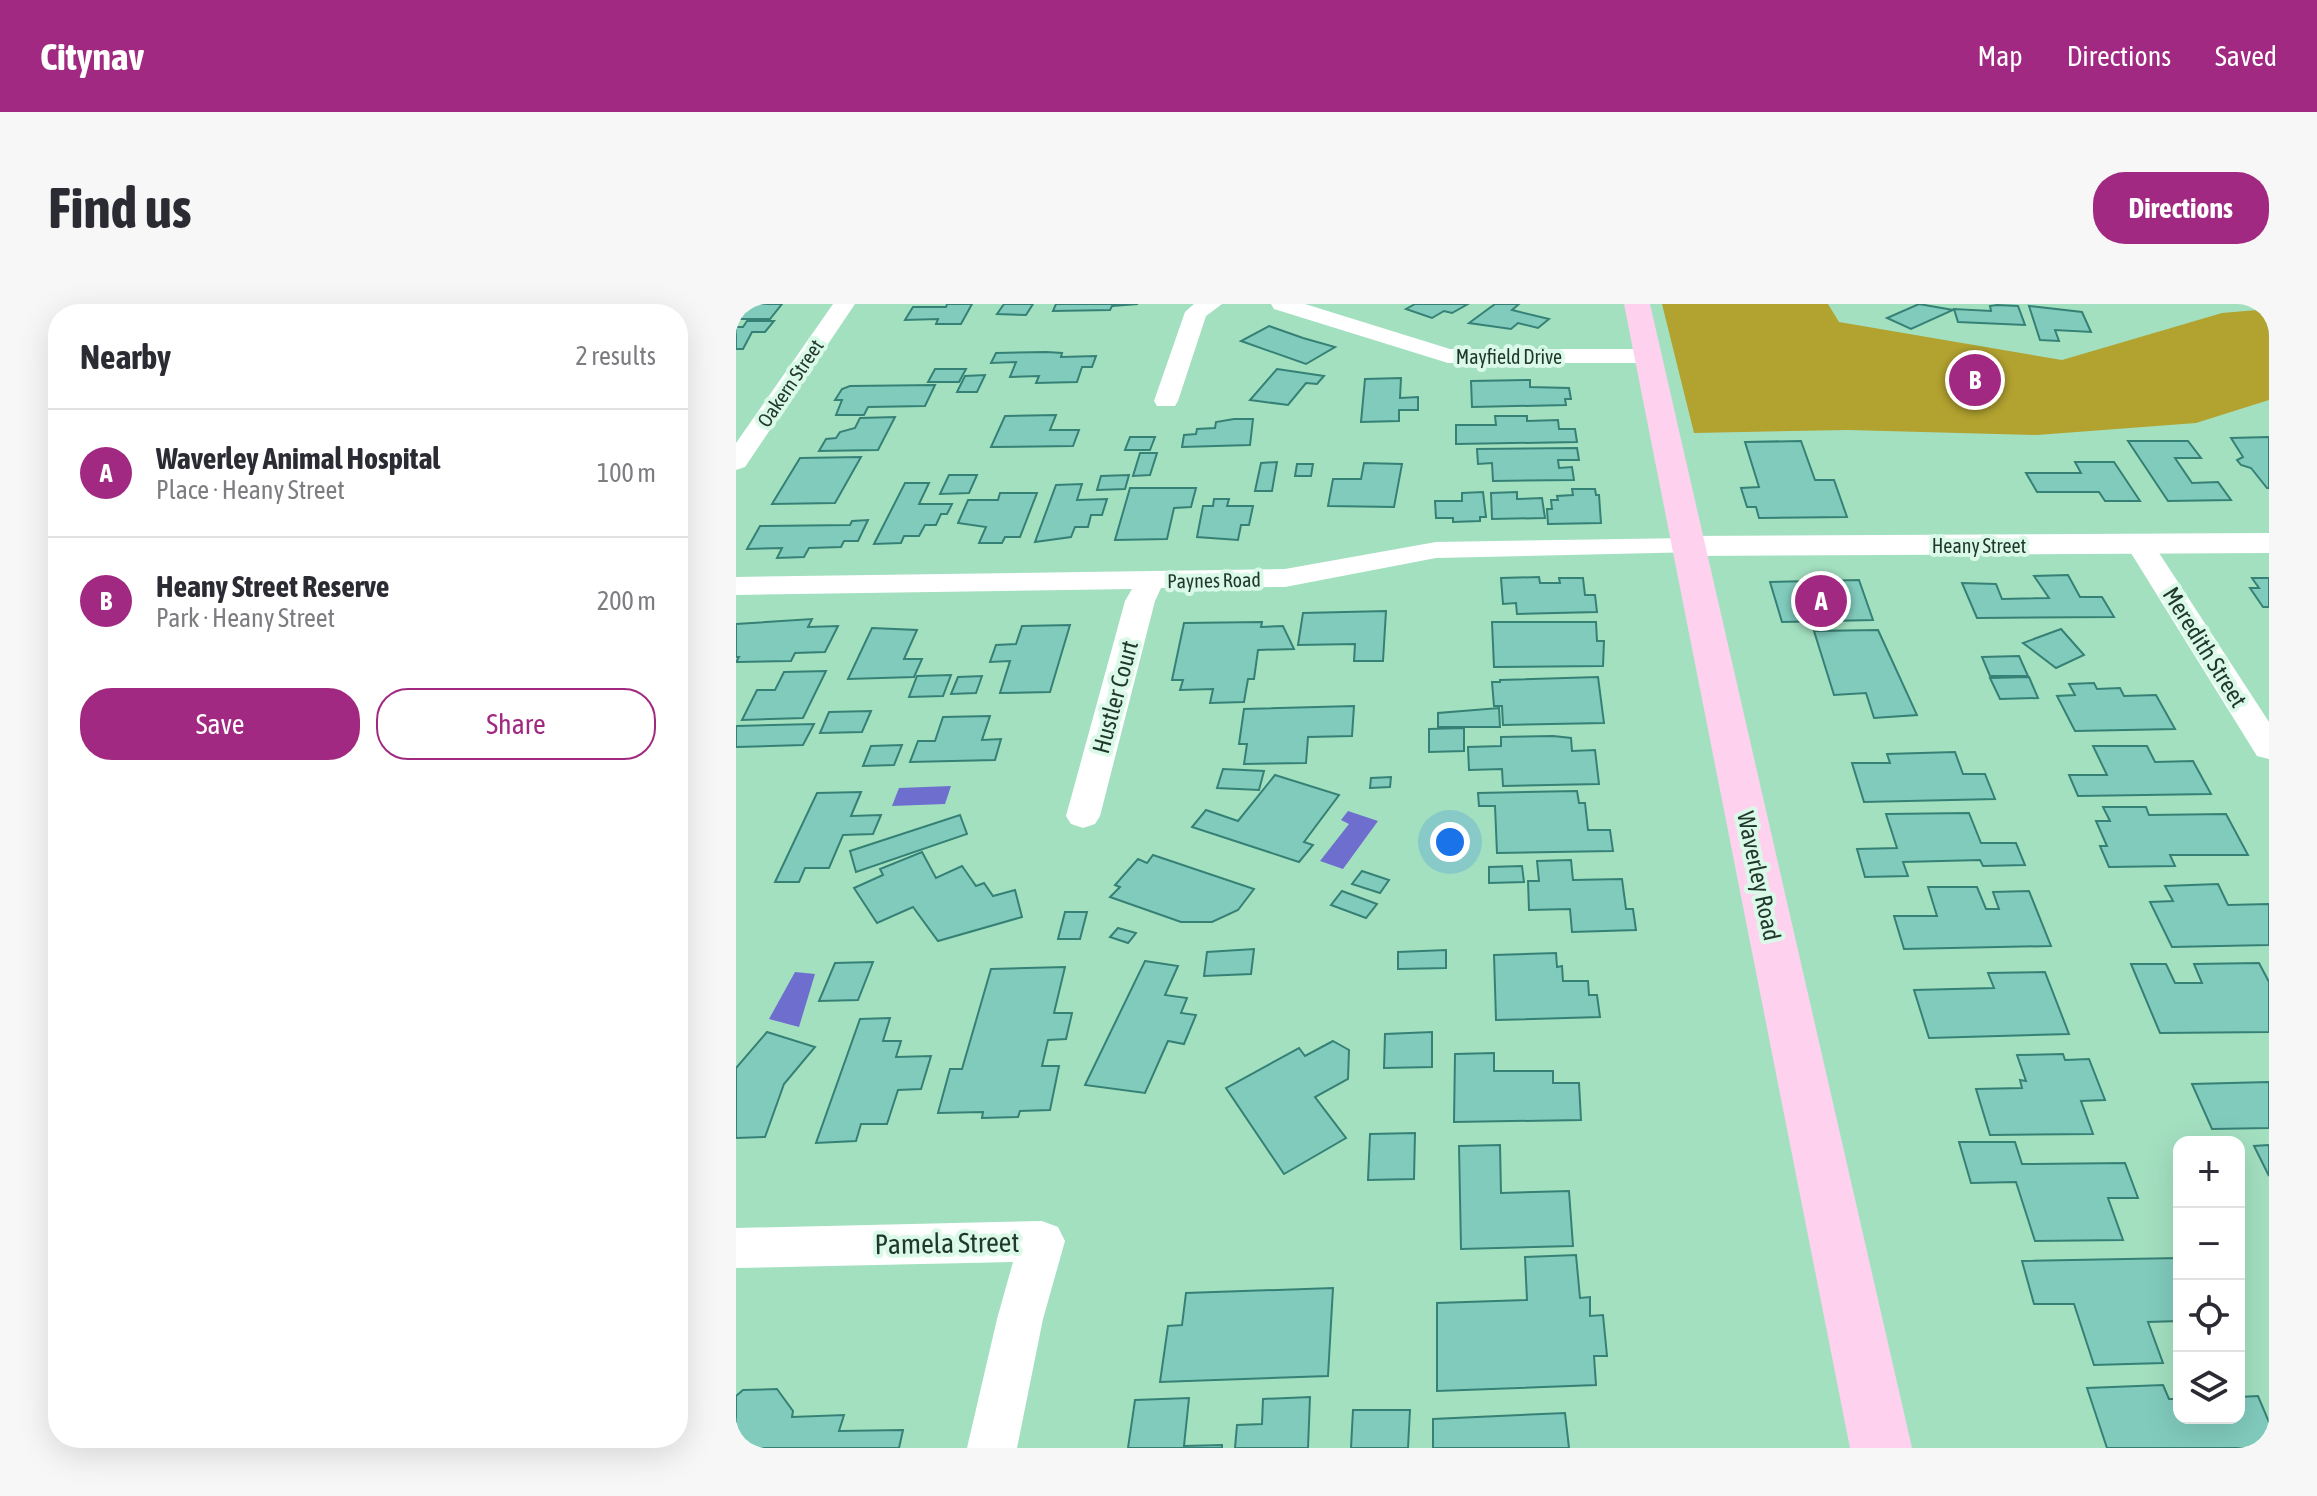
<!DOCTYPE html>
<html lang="en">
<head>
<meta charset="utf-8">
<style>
	body { margin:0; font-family:"Asap Condensed",sans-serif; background:#f7f7f7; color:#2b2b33 }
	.controls { position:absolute; right:24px; bottom:24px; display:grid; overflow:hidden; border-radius:16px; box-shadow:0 8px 32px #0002 }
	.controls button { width:72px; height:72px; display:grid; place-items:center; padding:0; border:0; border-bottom:2px solid #e1e1e2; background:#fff; color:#2b2b33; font:40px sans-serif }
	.you { position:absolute; left:714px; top:538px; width:28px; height:28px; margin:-20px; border:6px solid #fff; border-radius:50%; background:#1a73e8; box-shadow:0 0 0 12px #1a73e833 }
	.badge { display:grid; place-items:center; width:52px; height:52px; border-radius:50%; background:#a12981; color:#fff; font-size:26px; font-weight:700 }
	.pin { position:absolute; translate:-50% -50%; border:4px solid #fff; box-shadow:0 2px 8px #0006 }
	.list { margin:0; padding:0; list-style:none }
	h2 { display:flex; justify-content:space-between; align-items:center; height:104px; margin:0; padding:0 32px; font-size:34px }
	h2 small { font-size:26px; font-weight:400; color:#7c7c81 }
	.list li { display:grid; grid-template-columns:52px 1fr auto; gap:24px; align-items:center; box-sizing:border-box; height:128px; padding:0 32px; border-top:2px solid #e1e1e2 }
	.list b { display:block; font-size:30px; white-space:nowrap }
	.list p { margin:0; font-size:26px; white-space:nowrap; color:#7c7c81 }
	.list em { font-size:26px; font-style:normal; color:#7c7c81 }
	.actions { display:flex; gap:16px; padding:24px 32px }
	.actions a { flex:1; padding:18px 0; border:2px solid #a12981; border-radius:32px; text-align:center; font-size:28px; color:#a12981 }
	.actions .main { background:#a12981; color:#fff }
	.icon { flex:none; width:44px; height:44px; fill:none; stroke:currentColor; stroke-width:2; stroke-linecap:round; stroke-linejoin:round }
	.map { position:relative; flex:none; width:1533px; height:1144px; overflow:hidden; border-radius:32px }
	header { display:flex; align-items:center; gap:48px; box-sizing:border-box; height:112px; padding:0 40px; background:#a12981; color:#fff }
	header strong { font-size:38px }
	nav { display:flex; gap:44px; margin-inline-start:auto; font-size:28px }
	.intro { display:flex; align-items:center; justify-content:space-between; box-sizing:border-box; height:192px; padding:0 48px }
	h1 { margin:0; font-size:56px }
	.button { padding:20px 36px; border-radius:32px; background:#a12981; color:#fff; font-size:28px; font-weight:700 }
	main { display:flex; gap:48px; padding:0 48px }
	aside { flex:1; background:#fff; border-radius:32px; box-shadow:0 8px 32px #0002 }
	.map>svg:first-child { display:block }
</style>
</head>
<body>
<header>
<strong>Citynav</strong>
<nav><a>Map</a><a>Directions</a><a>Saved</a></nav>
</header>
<div class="intro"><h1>Find us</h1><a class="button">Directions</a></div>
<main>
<aside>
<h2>Nearby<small>2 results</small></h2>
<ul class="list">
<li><span class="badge">A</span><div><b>Waverley Animal Hospital</b><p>Place · Heany Street</p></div><em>100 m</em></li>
<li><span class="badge">B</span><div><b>Heany Street Reserve</b><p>Park · Heany Street</p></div><em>200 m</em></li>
</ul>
<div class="actions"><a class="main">Save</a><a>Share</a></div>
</aside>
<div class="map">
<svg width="1533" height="1144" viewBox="0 0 1533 1144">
	<rect width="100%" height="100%" fill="#a3e0c0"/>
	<polygon fill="#b2a230" points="926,0 1092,0 1103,18 1326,56 1486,9 1533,5 1533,96 1460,119 1301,131 1112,126 958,129"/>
	<g fill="#6e6ecf">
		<polygon points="215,482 209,500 156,502 163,484"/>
		<polygon points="612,507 642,517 607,565 584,557 613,520 605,516"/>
		<polygon points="59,668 79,670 63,723 33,715"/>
	</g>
	<g fill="#81cbbd" stroke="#368175" stroke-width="2">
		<polygon points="0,0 46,0 34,15 0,15"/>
		<polygon points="211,0 236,0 225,20 200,20 202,15 169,16 177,3 210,3"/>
		<polygon points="268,0 297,0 290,11 261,10"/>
		<polygon points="320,0 402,0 376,2 374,6 317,7"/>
		<polygon points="679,0 732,0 716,9 708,7 696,14 670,5"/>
		<polygon points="759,0 783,0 776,6 813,15 802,24 782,19 775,25 733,19"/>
		<polygon points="1183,0 1217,6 1175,25 1151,14"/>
		<polygon points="1261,1 1282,2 1289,21 1222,18 1218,5 1255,7 1254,2"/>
		<polygon points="1293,2 1346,8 1355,28 1319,26 1323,37 1304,36"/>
		<polygon points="11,17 38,17 29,28 16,28 7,45 0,45 0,23 7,23"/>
		<polygon points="533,22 567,34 599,43 570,60 505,37"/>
		<polygon points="310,48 326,49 325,53 360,52 356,63 346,63 341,78 300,79 303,72 274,73 280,58 255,59 260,49"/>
		<polygon points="199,65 230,65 223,78 192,78"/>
		<polygon points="541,65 588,72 581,80 570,79 552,101 514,96"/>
		<polygon points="249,71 241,88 221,88 229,72"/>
		<polygon points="665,74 664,94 682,93 682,106 663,106 663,117 625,118 629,75"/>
		<polygon points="794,76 794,83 833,84 835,95 829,95 830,101 736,103 735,77"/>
		<polygon points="199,81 189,102 132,103 128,111 100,111 106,96 99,96 106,85 114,82"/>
		<polygon points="320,111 314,126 343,126 337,142 255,143 269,112"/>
		<polygon points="759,112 791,112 791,117 822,116 823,125 839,125 841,138 720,140 720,121 760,121"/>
		<polygon points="159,113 142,146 83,147 90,135 100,134 104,128 119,124 124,114"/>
		<polygon points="498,115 517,115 514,141 446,143 448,131 460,130 461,125 479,124 480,118"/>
		<polygon points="394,133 419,133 414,146 389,146"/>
		<polygon points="1533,133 1533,184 1531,184 1515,164 1505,161 1501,156 1507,153 1495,134"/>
		<polygon points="1065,137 1079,176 1098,176 1111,213 1023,214 1020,203 1011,203 1005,184 1023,183 1009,138"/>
		<polygon points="1392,137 1452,137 1465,154 1439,154 1456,179 1482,178 1495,196 1432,197"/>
		<polygon points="841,144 843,156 822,156 823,164 836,163 838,176 757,177 756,159 742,160 741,145"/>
		<polygon points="404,149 421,149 414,171 397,172"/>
		<polygon points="125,153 99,199 36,200 64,154"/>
		<polygon points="541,158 536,187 519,187 525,159"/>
		<polygon points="1339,158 1378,158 1404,197 1369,197 1363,188 1301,188 1290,169 1345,169"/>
		<polygon points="628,159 666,160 658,203 592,202 597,175 625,175"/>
		<polygon points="561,160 577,160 575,172 559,172"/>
		<polygon points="213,171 241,171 233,189 204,190"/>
		<polygon points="393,171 389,185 361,186 365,172"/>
		<polygon points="169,179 193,179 183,200 216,200 211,210 205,210 200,221 189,221 183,232 168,232 165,239 138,240"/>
		<polygon points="346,180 341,196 371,195 366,211 355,211 352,223 339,223 335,233 299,238 320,181"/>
		<polygon points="394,184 460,184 455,203 438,204 431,235 379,236"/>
		<polygon points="836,185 859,185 860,191 863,191 865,219 812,220 811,205 816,205 815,196 822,196 821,192 837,191"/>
		<polygon points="747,188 750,213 744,213 744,217 717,218 717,214 700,214 699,197 726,197 726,189"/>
		<polygon points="781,188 781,195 806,194 809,214 756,215 755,189"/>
		<polygon points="264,189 301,189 284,233 269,233 266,239 243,239 250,223 222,219 232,196 262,196"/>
		<polygon points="478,195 493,195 491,202 517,202 513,221 505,221 502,236 461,233 467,202 477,202"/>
		<polygon points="132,216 122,237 108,237 105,243 73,244 68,253 41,254 46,244 11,245 24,222 114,221 116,217"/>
		<polygon points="1332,271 1344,293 1366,293 1378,313 1241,314 1226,279 1260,280 1266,295 1313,294 1298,272"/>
		<polygon points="803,273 804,279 824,279 823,274 847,274 849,291 859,291 861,308 781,310 780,299 767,300 765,274"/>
		<polygon points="1516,274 1533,274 1533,303 1527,303 1514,284 1523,284"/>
		<polygon points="1123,276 1137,316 1046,318 1034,278"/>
		<polygon points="650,307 647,357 618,357 619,340 562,341 567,309"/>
		<polygon points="76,315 72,323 102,322 89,348 59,349 55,357 0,358 3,353 0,353 0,320"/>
		<polygon points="526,318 525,323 547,322 558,345 522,346 518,375 512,375 508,398 474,399 477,385 444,386 447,376 436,376 448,319"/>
		<polygon points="756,318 860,318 861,337 868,337 867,362 758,363"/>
		<polygon points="334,321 314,388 264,389 274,357 254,358 260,341 280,340 286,322"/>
		<polygon points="136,324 181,326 168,355 186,355 178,373 112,375"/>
		<polygon points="1325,325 1348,351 1320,364 1287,339"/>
		<polygon points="1142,326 1181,411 1138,414 1130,389 1098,391 1078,327"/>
		<polygon points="1283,352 1292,372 1254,372 1246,353"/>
		<polygon points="90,367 67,414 6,416 21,386 39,386 48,368"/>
		<polygon points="215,371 207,392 173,393 181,372"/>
		<polygon points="246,372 240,389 215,390 222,373"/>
		<polygon points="862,373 868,419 767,421 766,402 758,402 756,378 764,378 764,376"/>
		<polygon points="1293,373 1302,394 1264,395 1254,374"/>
		<polygon points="1358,379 1361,385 1384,384 1388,392 1420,391 1439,425 1339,427 1321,392 1339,391 1333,380"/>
		<polygon points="618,402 616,432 572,433 570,459 508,460 511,440 503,440 508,405"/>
		<polygon points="763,404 764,423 702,423 702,409"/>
		<polygon points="135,407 126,428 84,429 93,408"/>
		<polygon points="254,412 246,436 265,435 259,456 174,458 182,437 199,437 207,413"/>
		<polygon points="78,420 67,441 0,443 0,422"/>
		<polygon points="728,424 728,447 693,448 693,425"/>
		<polygon points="817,432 835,434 836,447 859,446 863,480 767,482 766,465 733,466 732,443 765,442 765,433"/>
		<polygon points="166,441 158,461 127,462 135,442"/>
		<polygon points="1357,442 1411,442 1419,458 1457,457 1475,490 1342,492 1333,471 1371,471"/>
		<polygon points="1219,448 1227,470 1249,470 1259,495 1128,498 1116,459 1154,459 1151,450"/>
		<polygon points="487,465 528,467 523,486 481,484"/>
		<polygon points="539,471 603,491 568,538 577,541 563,558 456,523 470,506 502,517"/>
		<polygon points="655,473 654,483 634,484 635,474"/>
		<polygon points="841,487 843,499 849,499 852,526 874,526 877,547 761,549 759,502 743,502 742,489"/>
		<polygon points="125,488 115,512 145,511 137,530 107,531 93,564 69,564 63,578 39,578 81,489"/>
		<polygon points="1367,503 1410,503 1413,511 1490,510 1512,551 1434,551 1439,562 1373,563 1364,542 1371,542 1360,517 1374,517"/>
		<polygon points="1233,509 1245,539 1280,539 1289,561 1247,562 1244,556 1167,558 1172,572 1129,573 1121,545 1161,544 1150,510"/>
		<polygon points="224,511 231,530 120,568 114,547"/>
		<polygon points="186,548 200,574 226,562 240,582 248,579 257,592 279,586 286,613 202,637 177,603 141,619 118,584 147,571 144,565"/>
		<polygon points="417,551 518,585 502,606 476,618 445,618 374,593 384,583 379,581 402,555 411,559"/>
		<polygon points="835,556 837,576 886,575 890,605 897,605 900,626 836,628 834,605 793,606 792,577 803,577 801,557"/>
		<polygon points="786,562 788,578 753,579 753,563"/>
		<polygon points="626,567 653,576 644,589 616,580"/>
		<polygon points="1482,580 1492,601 1533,600 1533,641 1436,643 1414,598 1437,597 1429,582"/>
		<polygon points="1192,583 1241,583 1250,605 1263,605 1257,588 1293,587 1315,642 1168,645 1158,612 1201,612"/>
		<polygon points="606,587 641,600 630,614 595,601"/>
		<polygon points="329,608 351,608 344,635 322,635"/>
		<polygon points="382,624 400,629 392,639 374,633"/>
		<polygon points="518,645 515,670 468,672 471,648"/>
		<polygon points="710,646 710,664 662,665 662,648"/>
		<polygon points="820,649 821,663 826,662 827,677 852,677 853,691 861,691 864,713 760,716 758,651"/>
		<polygon points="409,657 442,662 429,691 451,694 445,709 460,711 448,740 432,737 409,789 349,781"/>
		<polygon points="137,658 122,696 83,697 99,659"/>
		<polygon points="1523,659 1533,678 1533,728 1424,729 1395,660 1430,660 1439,679 1466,679 1458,660"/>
		<polygon points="329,663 318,709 336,709 330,735 312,736 306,762 323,762 314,806 284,807 282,813 246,814 247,808 202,809 214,765 226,765 255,665"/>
		<polygon points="1309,668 1333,730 1193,734 1178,686 1258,684 1252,669"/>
		<polygon points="154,714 147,737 165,737 160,753 195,752 185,785 162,786 151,820 125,820 120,837 80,839 124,715"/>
		<polygon points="31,728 79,743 48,780 29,833 0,834 0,764"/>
		<polygon points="696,728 696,763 648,764 649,730"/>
		<polygon points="597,737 613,746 612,775 579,793 610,834 548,870 490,784 563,744 569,752"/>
		<polygon points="758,749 758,767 817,767 817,779 843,779 845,816 718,818 719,750"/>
		<polygon points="1327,750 1329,756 1353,755 1369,796 1345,797 1357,830 1254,831 1240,785 1286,784 1284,776 1290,777 1281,751"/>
		<polygon points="1533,778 1533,824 1476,825 1456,780"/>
		<polygon points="679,829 678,875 632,876 634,830"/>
		<polygon points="1223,838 1279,838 1286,860 1389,859 1402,894 1372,894 1387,936 1299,937 1280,878 1235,879"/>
		<polygon points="764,841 765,889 833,887 837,942 725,945 723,842"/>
		<polygon points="1533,841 1533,872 1518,842"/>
		<polygon points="840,951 844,994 854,993 854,1012 867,1011 871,1052 858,1052 860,1081 701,1087 701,999 791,996 789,953"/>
		<polygon points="1443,954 1443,1017 1412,1018 1427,1059 1358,1061 1338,1000 1298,1000 1286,957"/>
		<polygon points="597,984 592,1072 424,1078 432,1022 446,1021 450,989"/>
		<polygon points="1427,1081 1433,1095 1443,1095 1443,1114 1503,1114 1503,1093 1522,1092 1533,1118 1533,1144 1371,1144 1351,1084"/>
		<polygon points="41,1085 57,1107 56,1113 108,1111 103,1127 167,1126 163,1144 0,1144 0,1092 7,1086"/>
		<polygon points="574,1093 572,1144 499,1144 501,1121 526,1120 527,1095"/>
		<polygon points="453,1094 448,1142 486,1141 486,1144 392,1144 399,1096"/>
		<polygon points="617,1106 674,1106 672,1144 615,1144"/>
		<polygon points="829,1109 833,1144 697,1144 697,1115"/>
	</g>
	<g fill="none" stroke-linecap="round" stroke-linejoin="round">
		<g fill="#fff" fill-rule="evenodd">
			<polygon points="97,0 119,0 9,163 0,166 0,139"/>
			<polygon points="458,0 486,0 470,12 442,97 439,102 421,102 418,97 449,8"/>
			<polygon points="535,0 569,0 714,45 912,45 920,47 924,52 920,57 912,59 712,59 538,5"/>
			<polygon points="1404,233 1414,235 1533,418 1533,455 1521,452 1390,241 1394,235"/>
			<polygon points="953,234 963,236 967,242 963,248 700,254 549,283 425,284 419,297 364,512 359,520 347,524 335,520 330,512 389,297 396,285 0,291 0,273 549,265 700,238"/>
			<polygon points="306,917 322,923 329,937 307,1015 281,1144 231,1144 261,1015 277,958 0,964 0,924"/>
		</g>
		<polygon fill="#fff" fill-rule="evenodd" points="1533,229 1533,249 953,252 941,249 936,242 941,235 953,232"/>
		<polygon fill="#fed1ee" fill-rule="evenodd" points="888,0 914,0 1176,1144 1114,1144"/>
	</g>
	<g text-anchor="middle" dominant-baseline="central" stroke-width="8" stroke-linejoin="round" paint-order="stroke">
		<g font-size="20" fill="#1f382b" stroke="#dbf9e8">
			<text x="773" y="52">Mayfield Drive</text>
			<text transform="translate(54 79) rotate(-56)">Oakern Street</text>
			<text x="1243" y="241">Heany Street</text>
			<text transform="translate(478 276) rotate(-1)">Paynes Road</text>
		</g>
		<g font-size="24" fill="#1f382b" stroke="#dbf9e8">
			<text transform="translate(1469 343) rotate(58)">Meredith Street</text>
			<text transform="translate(379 393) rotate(-75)">Hustler Court</text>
			<text transform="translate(1023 572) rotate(78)">Waverley Road</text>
		</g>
		<g font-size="28" fill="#1f382b" stroke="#dbf9e8">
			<text transform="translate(211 939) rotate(-1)">Pamela Street</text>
		</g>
	</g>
</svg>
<div class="controls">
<button>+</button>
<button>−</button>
<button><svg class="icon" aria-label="locate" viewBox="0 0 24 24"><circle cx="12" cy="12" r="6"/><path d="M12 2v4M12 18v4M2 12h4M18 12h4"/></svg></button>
<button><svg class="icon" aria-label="layers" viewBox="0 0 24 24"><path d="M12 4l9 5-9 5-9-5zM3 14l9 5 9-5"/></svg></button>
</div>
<div class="you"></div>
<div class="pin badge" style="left:1085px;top:297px">A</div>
<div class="pin badge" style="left:1239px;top:76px">B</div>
</div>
</main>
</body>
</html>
